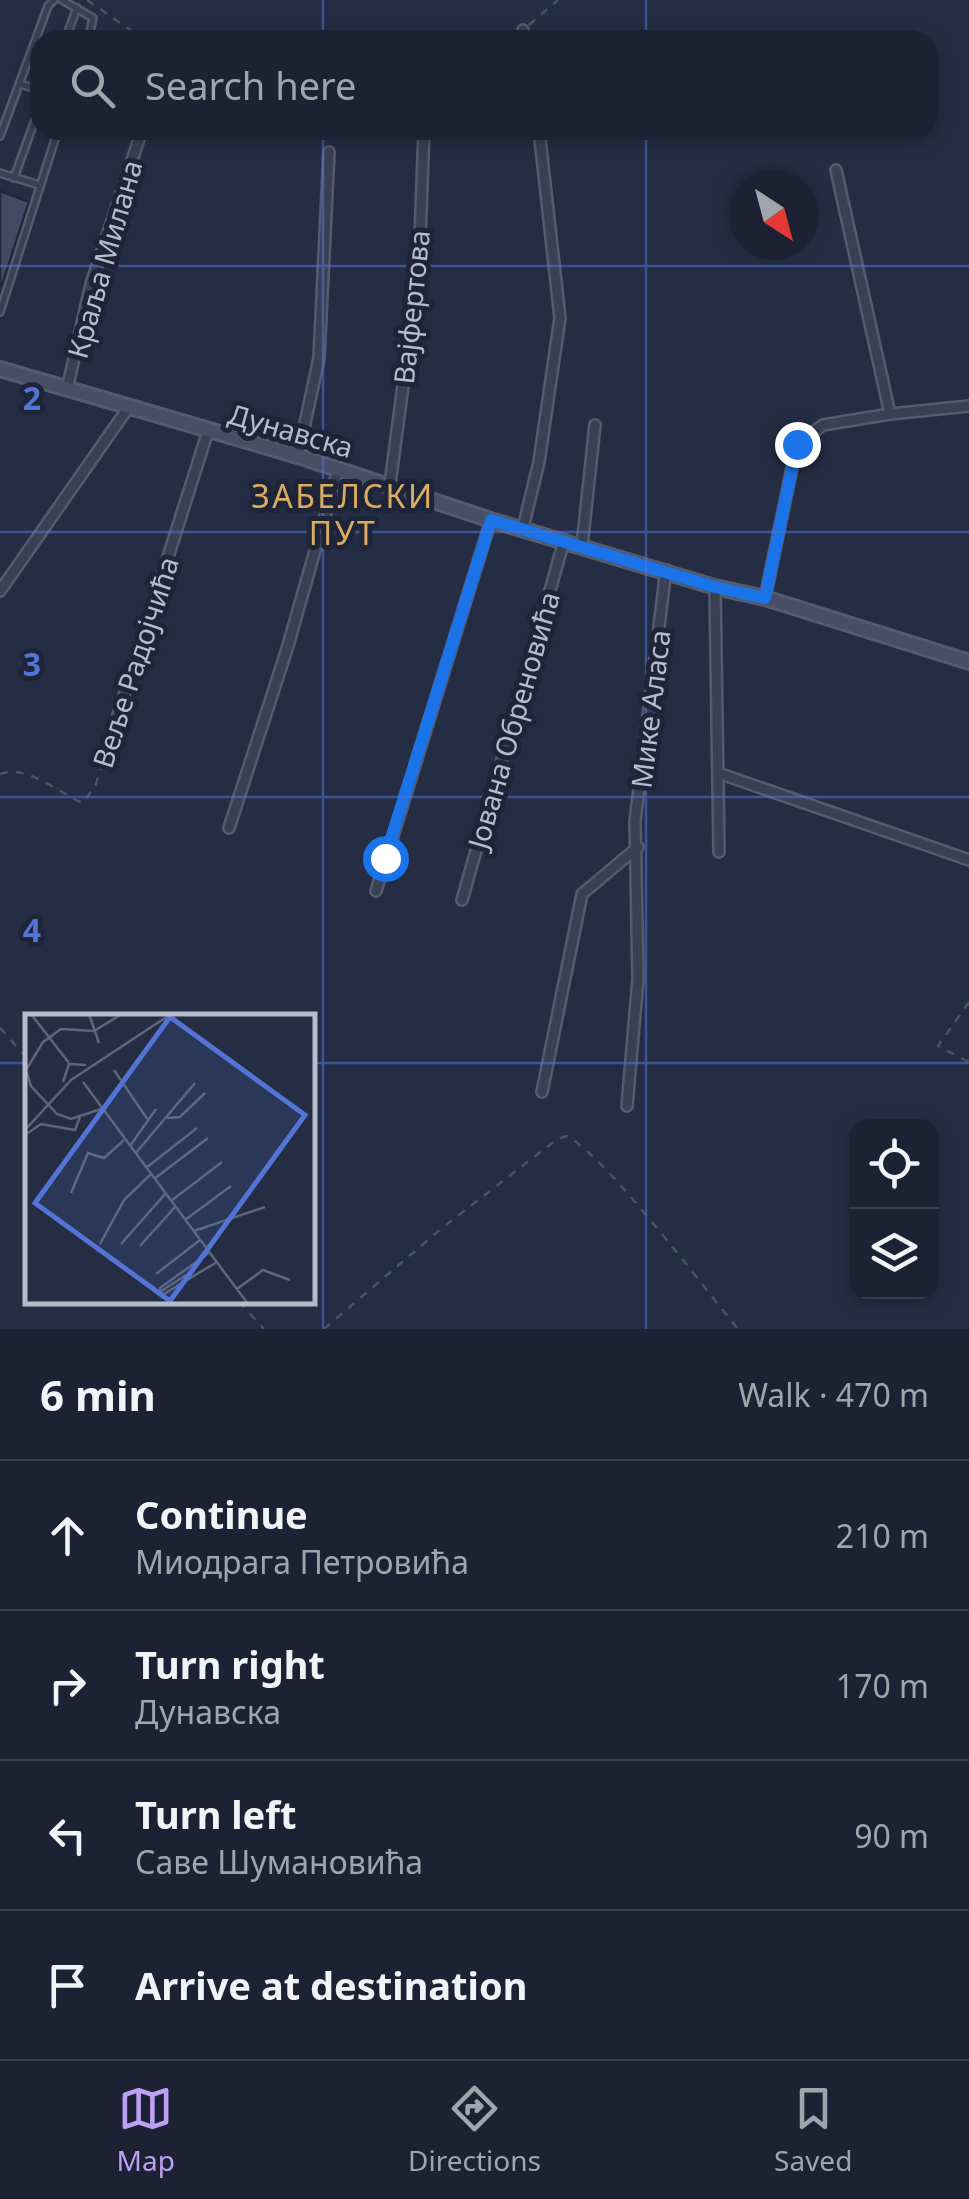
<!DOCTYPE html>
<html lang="en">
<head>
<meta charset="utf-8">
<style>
	body { margin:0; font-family:"Noto Sans",sans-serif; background:#292f3f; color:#f1f3f6 }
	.controls { position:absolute; right:30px; bottom:30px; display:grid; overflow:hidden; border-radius:20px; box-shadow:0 5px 15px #0003 }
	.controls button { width:90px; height:90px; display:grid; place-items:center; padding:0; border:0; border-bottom:2px solid #3a3f4e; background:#1c2233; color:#f1f3f6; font:50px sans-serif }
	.compass { position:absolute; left:729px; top:170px; width:90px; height:90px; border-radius:50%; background:#1c2233; box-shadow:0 5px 15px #0003; rotate:144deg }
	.stop { position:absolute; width:30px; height:30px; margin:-22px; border:8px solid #1a73e8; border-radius:50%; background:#fff }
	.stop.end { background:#1a73e8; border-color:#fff; box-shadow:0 2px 10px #0008 }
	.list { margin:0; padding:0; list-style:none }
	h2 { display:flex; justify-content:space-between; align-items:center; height:130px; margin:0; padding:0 40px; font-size:42px }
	h2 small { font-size:32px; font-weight:400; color:#a0a4ac }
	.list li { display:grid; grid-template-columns:65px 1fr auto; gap:30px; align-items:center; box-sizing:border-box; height:150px; padding:0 40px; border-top:2px solid #3a3f4e }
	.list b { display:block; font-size:38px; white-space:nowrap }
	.list p { margin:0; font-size:32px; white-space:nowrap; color:#a0a4ac }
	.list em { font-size:32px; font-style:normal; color:#a0a4ac }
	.icon { flex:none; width:55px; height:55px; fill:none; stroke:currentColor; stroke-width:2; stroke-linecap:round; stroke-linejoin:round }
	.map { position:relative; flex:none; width:969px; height:1329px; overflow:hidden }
	.search { position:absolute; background:#1c2233; box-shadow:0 5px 15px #0003; left:30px; right:30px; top:30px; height:110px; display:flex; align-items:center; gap:25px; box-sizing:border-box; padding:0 35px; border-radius:30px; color:#a0a4ac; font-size:38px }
	.sheet { height:730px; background:#1c2233 }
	nav { display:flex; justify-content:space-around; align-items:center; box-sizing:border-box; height:140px; border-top:2px solid #3a3f4e; background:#1c2233; font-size:28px; color:#a0a4ac }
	nav a { display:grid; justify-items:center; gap:5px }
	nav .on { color:#bca0f2 }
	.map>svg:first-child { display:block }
</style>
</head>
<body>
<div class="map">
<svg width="969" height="1329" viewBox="0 0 969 1329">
	<rect width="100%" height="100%" fill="#252d44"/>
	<polygon fill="#424a64" stroke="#20273b" stroke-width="2.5" points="0,191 29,202 2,285 0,284"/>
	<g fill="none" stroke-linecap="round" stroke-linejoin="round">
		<defs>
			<g id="lane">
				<polyline points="62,0 93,18 88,40"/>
				<polyline points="65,40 77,8"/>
				<polyline points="20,84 40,90"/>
				<polyline points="0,136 48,6 54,0"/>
				<polyline points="0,173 39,185"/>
				<polyline points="14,178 40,106"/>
				<polyline points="0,312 58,130"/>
			</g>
			<g id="street">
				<polyline points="523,30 527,40"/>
				<polyline points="67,389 91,284 142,130"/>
				<polyline points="890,414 969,406"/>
				<polyline points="298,456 319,358 329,152"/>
				<polyline points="390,484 419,265 424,130"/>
				<polyline points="523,528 539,462 560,318 539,130"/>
				<polyline points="582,546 595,425"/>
				<polyline points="715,587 719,852"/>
				<polyline points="0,591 128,408"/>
				<polyline points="765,598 797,444 823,425 890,414 836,170"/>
				<polyline points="109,743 208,431"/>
				<polyline points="718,773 969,860"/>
				<polyline points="229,828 287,649 338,470"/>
				<polyline points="376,891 491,520"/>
				<polyline points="462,900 564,541"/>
				<polyline points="542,1092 582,894 638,847"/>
				<polyline points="627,1106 638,979 635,821 666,570"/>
			</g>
			<polyline id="secondary" points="0,369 298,456 491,520 715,587 765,598 969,662"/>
		</defs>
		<use href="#lane" stroke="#555b6e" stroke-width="10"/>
		<use href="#street" stroke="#555b6e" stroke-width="14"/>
		<use href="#secondary" stroke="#555b6e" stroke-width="18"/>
		<g stroke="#43585e" stroke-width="2.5" stroke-dasharray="8 8" stroke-linecap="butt">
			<polyline points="87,0 145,40"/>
			<polyline points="529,25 558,0"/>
			<path d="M0,774c28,-10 58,19 83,29l13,-19 10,-32"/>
			<polyline points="969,1002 938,1046 969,1062"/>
			<polyline points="0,1028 28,1059"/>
			<polyline points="239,1302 264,1329"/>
			<path d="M324,1329l118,-101 114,-88 10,-4c35,14 141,156 172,193"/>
		</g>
		<use href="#lane" stroke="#3a4053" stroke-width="5"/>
		<use href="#street" stroke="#3a4053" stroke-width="9"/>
		<use href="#secondary" stroke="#474e66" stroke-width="12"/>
	</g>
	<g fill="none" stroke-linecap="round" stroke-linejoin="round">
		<polyline stroke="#1a73e8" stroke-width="12" points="385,858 491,520 715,587 765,598 797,444"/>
	</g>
	<path fill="none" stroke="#5374d4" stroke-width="2.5" stroke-opacity="0.55" d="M323,0v40M646,0v40M323,130v1199M646,130v1199M0,266h969M0,532h969M0,797h969M0,1063h28M312,1063h657"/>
	<g text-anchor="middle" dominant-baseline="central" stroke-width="10" stroke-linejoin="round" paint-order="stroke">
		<g font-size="28" fill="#b7bccd" stroke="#1e2539">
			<text transform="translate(104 259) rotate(-74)">Краља Милана</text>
			<text transform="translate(411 307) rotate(-84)">Вајфертова</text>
			<text transform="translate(291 430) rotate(16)">Дунавска</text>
			<text transform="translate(135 662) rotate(-72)">Веље Радојчића</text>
			<text transform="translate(650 709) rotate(-83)">Мике Аласа</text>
			<text transform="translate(513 720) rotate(-74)">Јована Обреновића</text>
		</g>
		<g font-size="32" letter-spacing="2.5" fill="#dcac63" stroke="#1e2539">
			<text x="343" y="495">ЗАБЕЛСКИ<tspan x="343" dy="37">ПУТ</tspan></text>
		</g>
	</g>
	<g transform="translate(25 1014)">
		<rect width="290" height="290" fill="#252d44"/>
		<path fill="none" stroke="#5f667b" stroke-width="2.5" d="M6,0l38,49M64,0l10,29M89,56l34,50M38,68l6,-18 17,1M58,68l165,222M76,95l-30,10 -14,-5 -26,-28 -5,-16 17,-28 18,-13 33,2 28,-17M142,104l13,-1 25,-24M0,116l46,-50 100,-66M0,121l16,-11 34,6 5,-13M105,132l26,-37M110,140l60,-71M121,154l51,-40M129,165l54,-41M46,179l17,-40 16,5 20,-18M146,187l51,-39M160,206l46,-34M169,217l71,-24M75,230l24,-44 27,-26M96,230l44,-50M115,232l35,-39M185,238l-50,36 2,7 55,-33M131,260l44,-34M212,275l26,-19 27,10M135,278l26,-17"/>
		<path fill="#5374d4" fill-opacity="0.15" stroke="#5374d4" stroke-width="5" d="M145,3l135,98 -135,186 -135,-98z"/>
		<rect width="290" height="290" fill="none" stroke="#b7bccd" stroke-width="5"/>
	</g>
	<g font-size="32" text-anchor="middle" font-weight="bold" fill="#5374d4" stroke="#1e2539" stroke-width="10" stroke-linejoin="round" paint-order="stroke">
		<text x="32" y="410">2</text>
		<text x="32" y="676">3</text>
		<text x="32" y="942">4</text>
	</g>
</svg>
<div class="controls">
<button><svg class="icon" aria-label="locate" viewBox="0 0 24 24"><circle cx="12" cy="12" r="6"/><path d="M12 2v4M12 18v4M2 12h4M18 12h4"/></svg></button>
<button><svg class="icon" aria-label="layers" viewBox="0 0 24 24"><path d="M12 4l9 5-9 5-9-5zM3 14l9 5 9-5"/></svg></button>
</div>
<svg class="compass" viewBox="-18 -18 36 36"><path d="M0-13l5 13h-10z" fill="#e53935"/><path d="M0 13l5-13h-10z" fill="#a0a4ac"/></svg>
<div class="stop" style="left:385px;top:858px"></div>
<div class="stop end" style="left:797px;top:444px"></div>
<div class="search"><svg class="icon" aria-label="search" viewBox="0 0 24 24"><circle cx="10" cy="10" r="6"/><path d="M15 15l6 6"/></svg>Search here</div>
</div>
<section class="sheet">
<h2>6 min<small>Walk · 470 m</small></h2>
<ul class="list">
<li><svg class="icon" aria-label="ahead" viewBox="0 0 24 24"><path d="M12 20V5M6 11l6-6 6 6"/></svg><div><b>Continue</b><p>Миодрага Петровића</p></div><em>210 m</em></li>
<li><svg class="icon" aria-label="right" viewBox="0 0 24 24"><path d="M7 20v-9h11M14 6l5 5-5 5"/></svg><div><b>Turn right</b><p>Дунавска</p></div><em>170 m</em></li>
<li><svg class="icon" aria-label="left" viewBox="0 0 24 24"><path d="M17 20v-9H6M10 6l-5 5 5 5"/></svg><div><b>Turn left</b><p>Саве Шумановића</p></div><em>90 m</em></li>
<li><svg class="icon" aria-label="arrive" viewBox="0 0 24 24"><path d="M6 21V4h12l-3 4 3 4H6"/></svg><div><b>Arrive at destination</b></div></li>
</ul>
</section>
<nav>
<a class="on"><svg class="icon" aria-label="map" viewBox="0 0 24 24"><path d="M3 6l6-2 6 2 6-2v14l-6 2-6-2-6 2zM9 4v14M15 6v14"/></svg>Map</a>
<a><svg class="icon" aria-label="directions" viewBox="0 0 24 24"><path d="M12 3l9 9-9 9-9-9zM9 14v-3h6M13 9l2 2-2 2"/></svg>Directions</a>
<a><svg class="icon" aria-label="saved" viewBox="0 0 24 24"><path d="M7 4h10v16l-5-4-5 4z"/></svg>Saved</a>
</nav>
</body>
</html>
